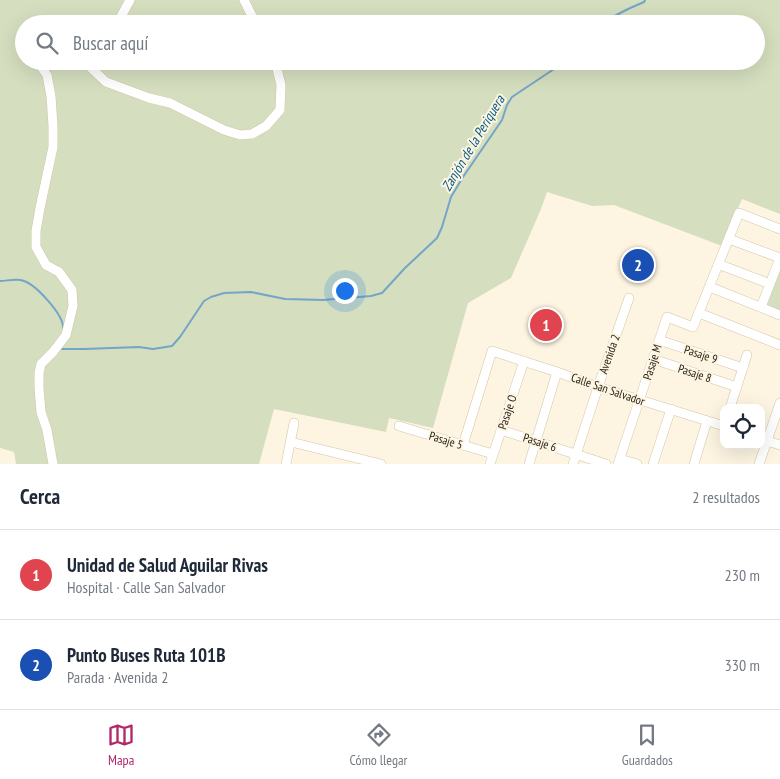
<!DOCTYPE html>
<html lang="es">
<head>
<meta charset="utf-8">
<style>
	body { margin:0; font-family:"PT Sans Narrow",sans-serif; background:#f2f2f3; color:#1f2937 }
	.controls { position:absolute; right:15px; bottom:15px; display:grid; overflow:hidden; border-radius:10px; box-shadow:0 5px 20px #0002 }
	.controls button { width:45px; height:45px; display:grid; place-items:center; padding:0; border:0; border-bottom:1px solid #e0e1e3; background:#fff; color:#1f2937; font:25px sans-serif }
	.you { position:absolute; left:344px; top:290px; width:18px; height:18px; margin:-12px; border:4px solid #fff; border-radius:50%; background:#1a73e8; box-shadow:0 0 0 8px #1a73e833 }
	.badge { display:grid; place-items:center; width:32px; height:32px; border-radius:50%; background:#b12869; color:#fff; font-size:16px; font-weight:700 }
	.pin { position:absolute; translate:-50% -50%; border:2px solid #fff; box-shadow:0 1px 5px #0006 }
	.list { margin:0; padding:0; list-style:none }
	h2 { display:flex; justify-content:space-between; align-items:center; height:65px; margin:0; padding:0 20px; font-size:21px }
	h2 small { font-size:16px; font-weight:400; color:#747a83 }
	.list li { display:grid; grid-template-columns:32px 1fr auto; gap:15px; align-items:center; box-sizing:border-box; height:90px; padding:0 20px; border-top:1px solid #e0e1e3 }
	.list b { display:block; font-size:19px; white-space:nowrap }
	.list p { margin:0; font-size:16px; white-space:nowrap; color:#747a83 }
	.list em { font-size:16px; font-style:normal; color:#747a83 }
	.icon { flex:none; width:28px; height:28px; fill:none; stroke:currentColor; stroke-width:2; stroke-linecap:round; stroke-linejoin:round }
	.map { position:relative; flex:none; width:780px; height:464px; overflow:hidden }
	.search { position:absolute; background:#fff; box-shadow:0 5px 20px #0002; left:15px; right:15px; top:15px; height:55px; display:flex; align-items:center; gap:12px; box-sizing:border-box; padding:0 18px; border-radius:28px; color:#747a83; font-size:19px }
	.sheet { height:245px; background:#fff }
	nav { display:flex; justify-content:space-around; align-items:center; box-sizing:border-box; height:70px; border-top:1px solid #e0e1e3; background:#fff; font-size:14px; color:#747a83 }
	nav a { display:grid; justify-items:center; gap:2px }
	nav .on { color:#b12869 }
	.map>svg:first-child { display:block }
</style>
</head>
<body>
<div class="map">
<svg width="780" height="464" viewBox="0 0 780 464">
	<rect width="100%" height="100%" fill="#fdf5e1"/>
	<g fill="#d5dfbf" fill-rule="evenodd">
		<path d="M0,0h780v214l-38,-15 -20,47 -108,-41 -22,1 -45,-14 -6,17 -30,69 -43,25 -35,125 -44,-10 -3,14 -112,-23 -15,55h-243l-2,-12 -14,-4zM24,24h732v37h-732z"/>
		<polygon points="780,261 780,314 763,307"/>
	</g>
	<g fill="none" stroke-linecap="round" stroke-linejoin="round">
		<g stroke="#74a5c7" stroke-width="2">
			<polyline points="599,24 628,9 644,2 645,0"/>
			<path d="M0,281c7,0 17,-3 24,0 12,4 40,34 39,47"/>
			<polyline points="61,347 62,349 84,349 139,347 153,349 172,346 180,337 204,301 211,297 224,293 251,292 285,299 323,300 371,296 382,293 405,268 437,238 442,227 451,197 463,177 502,120 507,105 512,97 566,61"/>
		</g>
		<defs>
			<g id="minor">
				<polyline points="244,0 256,24"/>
				<polyline points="117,24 130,0"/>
				<polyline points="44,61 42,68 47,75 51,96 53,126 53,147 40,208 36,231 36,247 46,265 59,272 72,290 73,306 66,335 53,352 41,364 39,373 39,388 41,412 47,430 53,464"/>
				<polyline points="87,61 89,66 106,82 149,98 170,103 224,130 240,135 252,134 266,126 280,110 281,85 275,61"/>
				<polyline points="729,239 780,258"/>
				<polyline points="718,264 770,284"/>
				<polyline points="710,287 780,315"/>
				<polyline points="761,307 780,258"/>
				<polyline points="699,313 780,345"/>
				<polyline points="659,340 743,368"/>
				<polyline points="653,359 737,387"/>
				<polyline points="730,408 747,355"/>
				<polyline points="399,426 493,454"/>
				<polyline points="501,430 606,464"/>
				<polyline points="761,439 780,445"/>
				<polyline points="291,442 381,464"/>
				<polyline points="463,445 492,351 557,372 598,387 724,426"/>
				<polyline points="620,459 637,464"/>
				<polyline points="286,464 294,423"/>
				<polyline points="490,464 524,361"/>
				<polyline points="529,464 557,372"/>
				<polyline points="573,464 598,387 629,298"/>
				<polyline points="618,464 667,317 693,327 739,213 780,229"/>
				<polyline points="653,464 671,409"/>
				<polyline points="694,464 707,421"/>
				<polyline points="759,464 780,403"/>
			</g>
		</defs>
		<use href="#minor" stroke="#d3c5a5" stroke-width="10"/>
		<use href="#minor" stroke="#fff" stroke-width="9"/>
	</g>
	<g text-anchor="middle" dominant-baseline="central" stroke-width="4" stroke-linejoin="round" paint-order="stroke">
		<g font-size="12" fill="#2a2418" stroke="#fdf5e1">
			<text transform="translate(609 354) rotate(-71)">Avenida 2</text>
			<text transform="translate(701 354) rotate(18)">Pasaje 9</text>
			<text transform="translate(652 362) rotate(-72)">Pasaje M</text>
			<text transform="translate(695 373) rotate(18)">Pasaje 8</text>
			<text transform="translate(608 389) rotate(19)">Calle San Salvador</text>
			<text transform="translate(507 412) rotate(-72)">Pasaje O</text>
			<text transform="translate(446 440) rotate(17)">Pasaje 5</text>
			<text transform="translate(540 442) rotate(18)">Pasaje 6</text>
		</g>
		<g font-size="14" font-style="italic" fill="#065d8a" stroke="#fdf5e1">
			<text transform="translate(473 143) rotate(-59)">Zanjón de la Periquera</text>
		</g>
	</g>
</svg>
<div class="controls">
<button><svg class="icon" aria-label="locate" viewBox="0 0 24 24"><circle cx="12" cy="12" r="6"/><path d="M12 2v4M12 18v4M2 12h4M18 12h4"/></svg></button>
</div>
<div class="you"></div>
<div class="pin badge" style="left:546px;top:325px;background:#e0444e">1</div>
<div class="pin badge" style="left:638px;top:265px;background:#1a4fb4">2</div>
<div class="search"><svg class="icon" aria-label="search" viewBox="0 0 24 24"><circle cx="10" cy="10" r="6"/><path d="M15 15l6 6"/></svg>Buscar aquí</div>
</div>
<section class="sheet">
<h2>Cerca<small>2 resultados</small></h2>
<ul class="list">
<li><span class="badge" style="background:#e0444e">1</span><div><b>Unidad de Salud Aguilar Rivas</b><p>Hospital · Calle San Salvador</p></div><em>230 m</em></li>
<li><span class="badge" style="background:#1a4fb4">2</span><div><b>Punto Buses Ruta 101B</b><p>Parada · Avenida 2</p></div><em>330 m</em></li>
</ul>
</section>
<nav>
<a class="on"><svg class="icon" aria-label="map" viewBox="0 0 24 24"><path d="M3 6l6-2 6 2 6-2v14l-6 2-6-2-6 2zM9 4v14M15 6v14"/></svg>Mapa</a>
<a><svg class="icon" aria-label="directions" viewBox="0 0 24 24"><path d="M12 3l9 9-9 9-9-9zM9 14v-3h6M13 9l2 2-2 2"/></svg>Cómo llegar</a>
<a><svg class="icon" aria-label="saved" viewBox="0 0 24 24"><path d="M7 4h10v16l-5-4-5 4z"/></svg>Guardados</a>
</nav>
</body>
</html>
